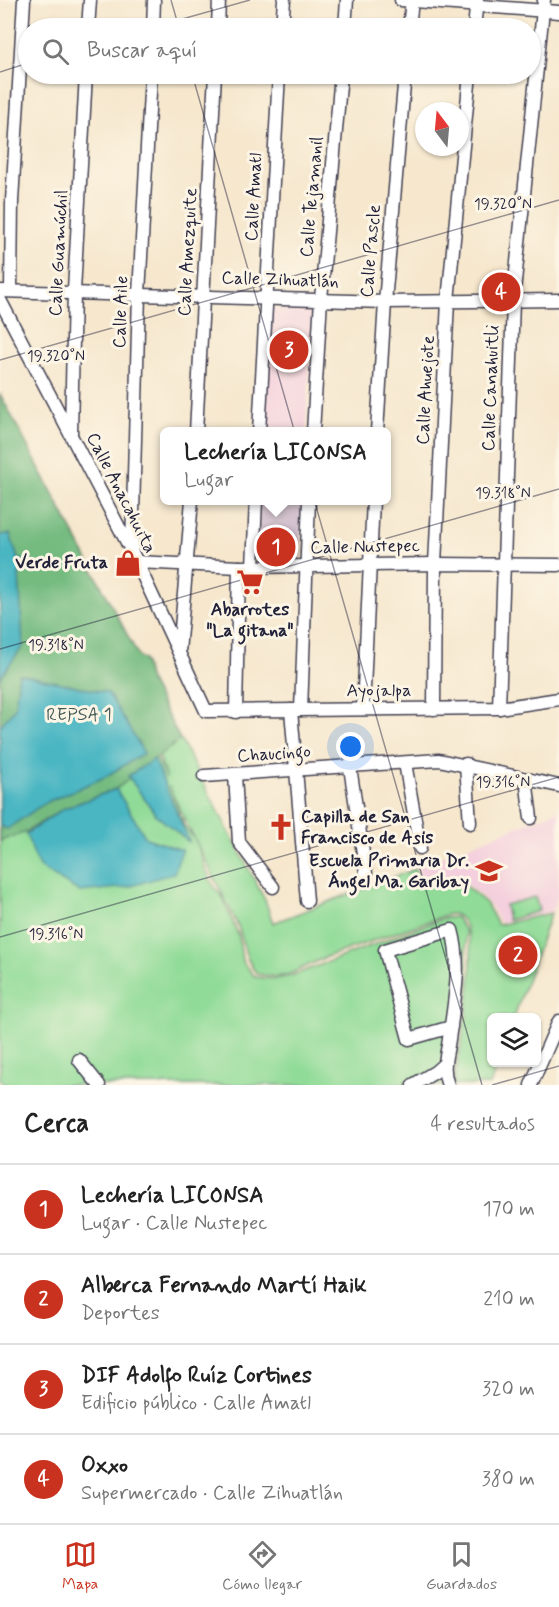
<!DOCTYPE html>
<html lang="es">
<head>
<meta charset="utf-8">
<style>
	body { margin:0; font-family:Mynerve,sans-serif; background:#f6f6f6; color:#222 }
	.controls { position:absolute; right:18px; bottom:18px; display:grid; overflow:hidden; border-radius:9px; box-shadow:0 2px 4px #0004 }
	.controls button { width:54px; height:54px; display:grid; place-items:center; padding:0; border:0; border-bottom:2px solid #e0e0e0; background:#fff; color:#222; font:30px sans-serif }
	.compass { position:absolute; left:415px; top:102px; width:54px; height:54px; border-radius:50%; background:#fff; box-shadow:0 2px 4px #0004; rotate:344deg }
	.you { position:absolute; left:351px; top:747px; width:21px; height:21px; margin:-15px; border:4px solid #fff; border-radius:50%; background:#1a73e8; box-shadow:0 0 0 9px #1a73e833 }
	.badge { display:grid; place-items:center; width:39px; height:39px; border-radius:50%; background:#c8321e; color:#fff; font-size:20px; font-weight:700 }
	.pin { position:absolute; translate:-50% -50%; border:3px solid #fff; box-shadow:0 2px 6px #0006 }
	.popup { position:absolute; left:160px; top:427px; width:231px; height:78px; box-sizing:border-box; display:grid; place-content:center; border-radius:9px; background:#fff; filter:drop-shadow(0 2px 4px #0005); font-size:20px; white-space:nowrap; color:#767676 }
	.popup b { font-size:22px; color:#222 }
	.popup::after { content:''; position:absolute; left:50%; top:100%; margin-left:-12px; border:12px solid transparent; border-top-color:#fff }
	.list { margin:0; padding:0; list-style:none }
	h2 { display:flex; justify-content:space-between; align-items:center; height:78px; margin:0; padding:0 24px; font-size:26px }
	h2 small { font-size:20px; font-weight:400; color:#767676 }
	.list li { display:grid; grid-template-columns:39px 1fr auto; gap:18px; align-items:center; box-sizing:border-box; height:90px; padding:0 24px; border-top:2px solid #e0e0e0 }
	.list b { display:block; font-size:22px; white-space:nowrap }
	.list p { margin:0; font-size:20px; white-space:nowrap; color:#767676 }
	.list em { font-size:20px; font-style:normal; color:#767676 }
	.icon { flex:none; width:33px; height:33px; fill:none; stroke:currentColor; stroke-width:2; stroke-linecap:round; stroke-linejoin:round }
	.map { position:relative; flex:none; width:559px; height:1085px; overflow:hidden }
	.search { position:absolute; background:#fff; box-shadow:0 2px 4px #0004; left:18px; right:18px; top:18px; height:66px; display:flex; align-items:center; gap:15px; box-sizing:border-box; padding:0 21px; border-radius:33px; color:#767676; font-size:22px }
	.sheet { height:438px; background:#fff }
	nav { display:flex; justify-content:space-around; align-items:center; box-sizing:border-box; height:84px; border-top:2px solid #e0e0e0; background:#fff; font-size:16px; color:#767676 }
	nav a { display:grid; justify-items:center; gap:3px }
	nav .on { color:#c8321e }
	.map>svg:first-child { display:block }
</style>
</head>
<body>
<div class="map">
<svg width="559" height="1085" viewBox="0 0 559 1085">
	<rect width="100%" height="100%" fill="#fcf5e5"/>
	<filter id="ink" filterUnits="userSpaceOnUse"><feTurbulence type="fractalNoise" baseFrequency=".0167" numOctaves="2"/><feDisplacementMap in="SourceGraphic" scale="12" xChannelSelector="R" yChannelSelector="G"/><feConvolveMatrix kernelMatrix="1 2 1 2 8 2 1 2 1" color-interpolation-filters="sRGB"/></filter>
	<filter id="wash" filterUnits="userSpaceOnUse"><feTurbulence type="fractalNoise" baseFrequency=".008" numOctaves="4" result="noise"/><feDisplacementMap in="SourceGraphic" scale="24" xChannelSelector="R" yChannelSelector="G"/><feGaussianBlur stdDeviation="1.35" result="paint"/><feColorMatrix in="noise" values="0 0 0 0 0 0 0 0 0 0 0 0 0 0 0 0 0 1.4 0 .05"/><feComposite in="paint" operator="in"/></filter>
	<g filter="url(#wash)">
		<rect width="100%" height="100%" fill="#f6e7cd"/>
		<g fill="#f4cfdd">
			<polygon points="269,308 312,310 306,431 263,432"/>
			<polygon points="559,810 559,892 552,911 500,923 487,901 457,876 421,878 417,867"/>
		</g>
		<polygon fill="#d0bdcd" points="259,503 302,505 300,560 257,558"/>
		<g fill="#90db97" stroke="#597e69" stroke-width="1.5">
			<path d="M0,394l139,263 5,3 4,18 117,222 8,23 142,-54 4,11 37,-2 30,25 12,22 53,-12 -37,104h-22v45l6,1 -8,22h-36c5,-33 33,-148 4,-169 -6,-5 -17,1 -23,3l-109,38 -36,17 -14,3 -19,-3c-14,-16 -12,-32 -20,-50 -22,-47 -47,-91 -68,-138l15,39 13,18 8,25 9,19 8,9 17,41 3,24 13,16 20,2 16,-3 153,-58 12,-1 10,15 1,53 -15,100h-447l-5,-5v-248l63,-24 93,-52 10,23 -10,-34 -156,-298z"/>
			<polygon points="535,897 539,911 508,920 505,905"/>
		</g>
		<polygon fill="#74bb80" stroke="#4b6e5e" stroke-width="1.5" points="0,394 139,657 144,660 148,678 180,740 116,789 63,809 26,832 0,841"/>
		<g fill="#48b6c2" stroke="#356c7e" stroke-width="1.5">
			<polygon points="10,534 18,559 32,562 19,574 23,646 0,678 0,535"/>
			<polygon points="19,674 108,693 144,753 105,777 45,803 7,829 0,826 0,726 15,708"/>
			<polygon points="154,759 190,843 156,815 128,776"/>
			<polygon points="116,789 146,838 182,850 174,873 128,887 80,892 39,867 26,834 63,809"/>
		</g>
	</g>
	<g filter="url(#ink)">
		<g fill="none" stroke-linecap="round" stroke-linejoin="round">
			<defs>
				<g id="minor">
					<polyline points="401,0 559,12"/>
					<polyline points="88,28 90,0"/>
					<polyline points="153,28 154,0"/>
					<polyline points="218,28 219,0"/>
					<polyline points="282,28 284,0"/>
					<polyline points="345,28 347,0"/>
					<polyline points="409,28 412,0"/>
					<polyline points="474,28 477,0"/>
					<polyline points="11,290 12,201 24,0"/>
					<polyline points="0,291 385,302 559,300"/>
					<polyline points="0,300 132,552 206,711 499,708 559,699"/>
					<polyline points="196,432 215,74"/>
					<polyline points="259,432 279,74"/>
					<polyline points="313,432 321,299 341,74"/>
					<polyline points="377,432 385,302 405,74"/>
					<polyline points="71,434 74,291 86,74"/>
					<polyline points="132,549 139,294 151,74"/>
					<polyline points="137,562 239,567 435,564 559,565"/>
					<polyline points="253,567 256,500"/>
					<polyline points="179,652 192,500"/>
					<polyline points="499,708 513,301 544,0"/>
					<polyline points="363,709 373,500"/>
					<polyline points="434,709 435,564 448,301 470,74"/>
					<polyline points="291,710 307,901"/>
					<polyline points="301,710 309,500"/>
					<polyline points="236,712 239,567"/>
					<polyline points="405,763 420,848"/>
					<polyline points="466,764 470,823"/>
					<polyline points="350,767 366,873"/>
					<polyline points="235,775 239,842 273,887"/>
					<polyline points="204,776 439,760 559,786"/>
					<polyline points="526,779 531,818"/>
					<polyline points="79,1060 99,1085"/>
					<polyline points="413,1085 435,1072 444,1064"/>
					<path d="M448,1085c-7,-17 -1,-30 1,-46 5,-36 13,-74 3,-109l-67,20 24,89 42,-12"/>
					<polyline points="531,1085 559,1021"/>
				</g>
			</defs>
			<use href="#minor" stroke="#424051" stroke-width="15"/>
			<use href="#minor" stroke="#fff" stroke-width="12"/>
		</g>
	</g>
	<path fill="none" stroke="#22223b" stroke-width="1.5" stroke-opacity="0.45" d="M171,0l8,28M150,28l100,-28M0,72l28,-9M192,74l290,1011M0,360l559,-160M0,649l559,-160M0,937l559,-160M492,1085l67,-19"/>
	<defs>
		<symbol id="shop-bare" viewBox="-9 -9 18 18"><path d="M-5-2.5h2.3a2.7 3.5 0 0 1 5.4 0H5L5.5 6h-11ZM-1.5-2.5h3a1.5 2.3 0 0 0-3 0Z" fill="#c8321e" stroke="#fcf5e5" stroke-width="2.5" paint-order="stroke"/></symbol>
		<symbol id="supermarket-bare" viewBox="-9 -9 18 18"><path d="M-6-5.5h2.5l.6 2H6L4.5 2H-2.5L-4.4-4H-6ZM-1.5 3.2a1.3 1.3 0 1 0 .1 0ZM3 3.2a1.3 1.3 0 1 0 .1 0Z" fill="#c8321e" stroke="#fcf5e5" stroke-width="2.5" paint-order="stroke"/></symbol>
		<symbol id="church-bare" viewBox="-9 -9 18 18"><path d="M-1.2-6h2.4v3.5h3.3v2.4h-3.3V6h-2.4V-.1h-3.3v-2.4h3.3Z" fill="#c8321e" stroke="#fcf5e5" stroke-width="2.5" paint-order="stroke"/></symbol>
		<symbol id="school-bare" viewBox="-9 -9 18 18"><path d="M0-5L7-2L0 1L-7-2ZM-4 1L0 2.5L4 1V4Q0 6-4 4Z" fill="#c8321e" stroke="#fcf5e5" stroke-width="2.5" paint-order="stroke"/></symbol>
	</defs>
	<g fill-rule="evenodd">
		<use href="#shop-bare" x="109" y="544" width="38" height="38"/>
		<use href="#supermarket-bare" x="231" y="563" width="38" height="38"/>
		<use href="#church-bare" x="262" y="808" width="38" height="38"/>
		<use href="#school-bare" x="470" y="852" width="38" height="38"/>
	</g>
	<g text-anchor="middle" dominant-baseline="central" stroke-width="6" stroke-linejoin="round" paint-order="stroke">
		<g font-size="18" fill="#22223b" stroke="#fcf5e5">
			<text transform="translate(254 197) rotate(-87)">Calle Amatl</text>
			<text transform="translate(312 197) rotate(-85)">Calle Tejamanil</text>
			<text transform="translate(371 251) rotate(-85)">Calle Pascle</text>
			<text transform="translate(188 252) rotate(-87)">Calle Amezquite</text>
			<text transform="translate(59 253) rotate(-87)">Calle Guamúchil</text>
			<text transform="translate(280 280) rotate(2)">Calle Zihuatlán</text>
			<text transform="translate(121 312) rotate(-88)">Calle Aile</text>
			<text transform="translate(491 388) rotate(-88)">Calle Canahuitli</text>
			<text transform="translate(426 390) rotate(-87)">Calle Ahuejote</text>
			<text transform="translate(121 493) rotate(63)">Calle Anacahuita</text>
			<text transform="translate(365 547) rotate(-1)">Calle Nustepec</text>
			<text x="379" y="691">Ayojalpa</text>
			<text transform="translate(274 754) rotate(-4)">Chaucingo</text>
		</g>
		<g font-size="18" font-weight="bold" fill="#22223b" stroke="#fcf5e5" text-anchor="end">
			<text x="108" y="563">Verde Fruta</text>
			<text x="250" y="610" text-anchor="middle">Abarrotes<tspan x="250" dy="21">"La gitana"</tspan></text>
			<text x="301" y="817" text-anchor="start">Capilla de San<tspan x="301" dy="21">Francisco de Asis</tspan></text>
			<text x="469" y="861">Escuela Primaria Dr.<tspan x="469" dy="21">Ángel Ma. Garibay</tspan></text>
		</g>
		<g font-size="18" fill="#435a57" stroke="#fcf5e5">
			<text x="79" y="715">REPSA 1</text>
		</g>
	</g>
	<g font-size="15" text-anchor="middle" fill="#22223b" stroke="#fcf5e5" stroke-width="6" stroke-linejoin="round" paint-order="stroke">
		<text x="503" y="209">19.320°N</text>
		<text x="56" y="361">19.320°N</text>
		<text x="503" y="498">19.318°N</text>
		<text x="56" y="650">19.318°N</text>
		<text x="503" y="787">19.316°N</text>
		<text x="56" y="939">19.316°N</text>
	</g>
</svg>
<div class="controls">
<button><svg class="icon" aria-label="layers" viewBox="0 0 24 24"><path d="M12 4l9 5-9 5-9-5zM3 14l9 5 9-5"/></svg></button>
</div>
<svg class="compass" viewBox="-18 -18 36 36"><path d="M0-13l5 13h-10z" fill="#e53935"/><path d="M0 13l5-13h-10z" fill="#767676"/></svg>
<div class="you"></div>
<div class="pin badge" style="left:276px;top:547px">1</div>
<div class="popup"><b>Lechería LICONSA</b>Lugar</div>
<div class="pin badge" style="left:518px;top:955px">2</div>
<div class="pin badge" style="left:289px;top:350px">3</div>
<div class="pin badge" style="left:501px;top:292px">4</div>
<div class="search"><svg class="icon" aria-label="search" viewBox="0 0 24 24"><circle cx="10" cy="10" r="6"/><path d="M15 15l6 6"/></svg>Buscar aquí</div>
</div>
<section class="sheet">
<h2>Cerca<small>4 resultados</small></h2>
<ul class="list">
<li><span class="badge">1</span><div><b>Lechería LICONSA</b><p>Lugar · Calle Nustepec</p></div><em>170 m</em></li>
<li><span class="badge">2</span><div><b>Alberca Fernando Martí Haik</b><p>Deportes</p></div><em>210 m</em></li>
<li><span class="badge">3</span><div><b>DIF Adolfo Ruíz Cortines</b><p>Edificio público · Calle Amatl</p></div><em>320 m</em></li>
<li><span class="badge">4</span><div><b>Oxxo</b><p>Supermercado · Calle Zihuatlán</p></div><em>380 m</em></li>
</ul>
</section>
<nav>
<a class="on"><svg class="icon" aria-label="map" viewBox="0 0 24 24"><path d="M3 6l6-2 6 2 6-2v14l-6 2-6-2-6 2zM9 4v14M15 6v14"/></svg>Mapa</a>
<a><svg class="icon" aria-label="directions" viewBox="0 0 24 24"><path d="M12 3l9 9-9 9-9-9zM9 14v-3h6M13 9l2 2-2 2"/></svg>Cómo llegar</a>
<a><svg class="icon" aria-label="saved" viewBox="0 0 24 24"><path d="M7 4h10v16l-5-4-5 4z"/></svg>Guardados</a>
</nav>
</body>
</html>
